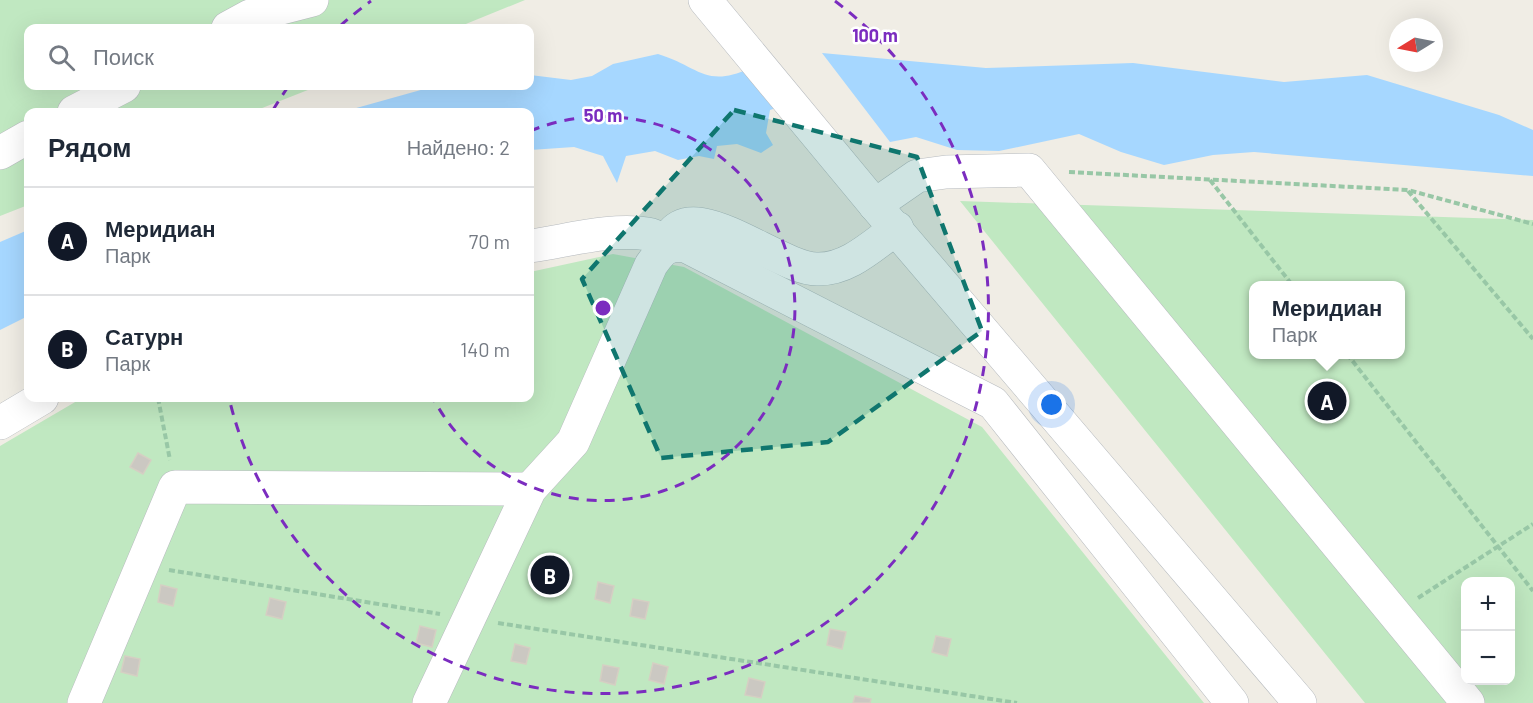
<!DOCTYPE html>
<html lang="ru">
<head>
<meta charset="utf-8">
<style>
	body { margin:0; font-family:Barlow,sans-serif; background:#f6f6f7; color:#1f2937 }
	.controls { position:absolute; right:18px; bottom:18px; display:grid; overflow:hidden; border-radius:12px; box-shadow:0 6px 24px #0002 }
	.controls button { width:54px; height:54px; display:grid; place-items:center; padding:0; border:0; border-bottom:2px solid #e0e1e3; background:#fff; color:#1f2937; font:30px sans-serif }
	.compass { position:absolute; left:1389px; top:18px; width:54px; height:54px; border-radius:50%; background:#fff; box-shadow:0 6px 24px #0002; rotate:260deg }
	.you { position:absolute; left:1052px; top:405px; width:21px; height:21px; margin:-15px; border:4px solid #fff; border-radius:50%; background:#1a73e8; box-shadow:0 0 0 9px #1a73e833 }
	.badge { display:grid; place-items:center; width:39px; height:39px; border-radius:50%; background:#111827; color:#fff; font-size:20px; font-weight:700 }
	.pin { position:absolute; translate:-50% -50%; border:3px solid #fff; box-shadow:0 2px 6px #0006 }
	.popup { position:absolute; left:1249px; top:281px; width:156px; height:78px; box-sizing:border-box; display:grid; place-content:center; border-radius:12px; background:#fff; filter:drop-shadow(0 2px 4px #0005); font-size:20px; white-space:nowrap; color:#747a83 }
	.popup b { font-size:22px; color:#1f2937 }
	.popup::after { content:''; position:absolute; left:50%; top:100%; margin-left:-12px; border:12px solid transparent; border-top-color:#fff }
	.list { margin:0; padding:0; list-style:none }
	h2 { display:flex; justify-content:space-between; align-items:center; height:78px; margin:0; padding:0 24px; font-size:26px }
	h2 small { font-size:20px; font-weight:400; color:#747a83 }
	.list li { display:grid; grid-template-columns:39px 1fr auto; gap:18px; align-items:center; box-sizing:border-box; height:108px; padding:0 24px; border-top:2px solid #e0e1e3 }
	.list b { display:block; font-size:22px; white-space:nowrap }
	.list p { margin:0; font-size:20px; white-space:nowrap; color:#747a83 }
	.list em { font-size:20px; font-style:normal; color:#747a83 }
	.icon { flex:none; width:33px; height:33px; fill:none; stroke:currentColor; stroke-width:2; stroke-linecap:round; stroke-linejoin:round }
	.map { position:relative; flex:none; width:1533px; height:703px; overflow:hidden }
	.search { position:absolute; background:#fff; box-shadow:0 6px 24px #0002; left:24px; top:24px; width:510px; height:66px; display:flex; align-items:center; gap:15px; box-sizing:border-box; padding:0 21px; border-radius:12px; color:#747a83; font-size:22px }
	.panel { position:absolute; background:#fff; box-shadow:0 6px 24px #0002; left:24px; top:108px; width:510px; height:294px; border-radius:12px }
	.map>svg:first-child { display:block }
</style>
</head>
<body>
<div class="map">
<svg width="1533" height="703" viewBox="0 0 1533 703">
	<rect width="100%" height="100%" fill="#f0ede5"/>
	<g fill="#c0e8c1" fill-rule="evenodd">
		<polygon points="0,0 525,0 456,28 28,28 28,86 318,86 252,112 28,112 28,205 0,216"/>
		<path d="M960,201l573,19v483h-168zM1254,286h146v68h-146zM1466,582h44v98h-44z"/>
		<polygon points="613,254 684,267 982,427 1204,703 0,703 0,446 82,398 530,398 530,272"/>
	</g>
	<g fill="#a6d7ff">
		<polygon points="822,53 986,68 1133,63 1284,82 1367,75 1499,115 1533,130 1533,176 1254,152 1213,155 1164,165 1121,152 1079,134 999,151 957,150 916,137 890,142"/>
		<path d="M658,54c40,12 48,35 92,14l32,38 -12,4 -4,23 7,12 -12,8 -24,-9 -20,2 -3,13 -15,-3 -21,4 -23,-9 -29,5 -9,27 -14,-27 -29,-9 -44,3v-38h-188l93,-26h95v-11l41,5 21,-4 21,-12z"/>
		<polygon points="28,230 28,316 0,330 0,242"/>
	</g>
	<g fill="#cbc8c2" stroke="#d5cfc3" stroke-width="1.5">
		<polygon points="138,453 151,460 143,474 130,467"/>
		<polygon points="598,582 614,586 610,603 595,599"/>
		<polygon points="161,585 177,589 173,606 158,602"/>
		<polygon points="270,598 286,602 282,619 266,615"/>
		<polygon points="633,599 649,602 645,619 630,616"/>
		<polygon points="420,626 436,630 432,647 416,643"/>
		<polygon points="830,629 846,632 842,649 827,645"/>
		<polygon points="936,636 951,639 947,656 932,652"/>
		<polygon points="515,644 530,648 526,664 511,661"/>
		<polygon points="125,656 140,659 137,676 121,672"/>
		<polygon points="653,663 668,667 664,684 649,680"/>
		<polygon points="603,665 619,668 615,685 600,681"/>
		<polygon points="749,678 765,682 761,698 745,695"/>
		<polygon points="855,696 871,699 870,703 853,703"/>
	</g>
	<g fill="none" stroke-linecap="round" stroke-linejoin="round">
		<defs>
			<g id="minor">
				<polyline points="705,0 875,205 1300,703"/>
				<polyline points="228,28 250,16 312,0"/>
				<polyline points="74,112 124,86"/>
				<polyline points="0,153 28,137"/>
				<polyline points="875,205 917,176 946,172 1029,170 1468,703"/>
				<path d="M530,246c37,-5 80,-18 118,-12 8,1 13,7 18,13"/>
				<path d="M666,247c16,-63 110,22 151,22 31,1 56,-24 80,-41"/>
				<polyline points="0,423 42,398"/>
				<polyline points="84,703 175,487 530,489"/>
				<path d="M429,703l101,-214 43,-47 78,-177c11,-16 16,-21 35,-19l307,157 239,300"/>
			</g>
		</defs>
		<use href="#minor" stroke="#b7bbbf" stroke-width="34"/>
		<g stroke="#98c7a6" stroke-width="4" stroke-dasharray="6 3" stroke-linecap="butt">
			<polyline points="1069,172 1408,190 1533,224"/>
			<polyline points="1210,180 1293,286"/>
			<polyline points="1408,191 1533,339"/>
			<polyline points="1347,354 1533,591"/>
			<polyline points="158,398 170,460"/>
			<polyline points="169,570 440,614"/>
			<polyline points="1418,598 1533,524"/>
			<polyline points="498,623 1017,703"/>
		</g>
		<use href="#minor" stroke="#fff" stroke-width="33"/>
	</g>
	<path fill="#0f766e" fill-opacity="0.2" stroke="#0f766e" stroke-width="4.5" stroke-dasharray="12 8" stroke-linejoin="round" d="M734,110l183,47 65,174 -154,111 -167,16 -79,-179z"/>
	<g fill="none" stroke="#7b2cbf" stroke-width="3" stroke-dasharray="10 8">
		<path d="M530 131A192 192 0 1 1 433 398"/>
		<path d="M273 110A385 385 0 0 1 288 87M340 26A385 385 0 0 1 371 1M835 1A385 385 0 1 1 229 398"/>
	</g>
	<circle cx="603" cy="308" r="9" fill="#7b2cbf" stroke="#fff" stroke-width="3"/>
	<g font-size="18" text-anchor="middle" font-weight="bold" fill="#7b2cbf" stroke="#fff" stroke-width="5" stroke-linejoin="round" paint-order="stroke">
		<text x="875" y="42">100 m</text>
		<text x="603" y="122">50 m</text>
	</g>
</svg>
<div class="controls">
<button>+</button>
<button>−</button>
</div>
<svg class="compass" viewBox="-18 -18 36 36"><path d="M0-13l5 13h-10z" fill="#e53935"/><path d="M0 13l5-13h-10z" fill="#747a83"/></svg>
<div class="you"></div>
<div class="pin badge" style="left:1327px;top:401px">A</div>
<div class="popup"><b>Меридиан</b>Парк</div>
<div class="pin badge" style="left:550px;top:575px">B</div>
<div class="search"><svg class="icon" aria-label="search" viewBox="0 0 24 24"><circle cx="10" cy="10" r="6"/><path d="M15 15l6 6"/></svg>Поиск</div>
<section class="panel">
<h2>Рядом<small>Найдено: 2</small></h2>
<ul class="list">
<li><span class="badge">A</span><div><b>Меридиан</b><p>Парк</p></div><em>70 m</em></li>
<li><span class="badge">B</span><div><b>Сатурн</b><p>Парк</p></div><em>140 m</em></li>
</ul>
</section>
</div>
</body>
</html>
